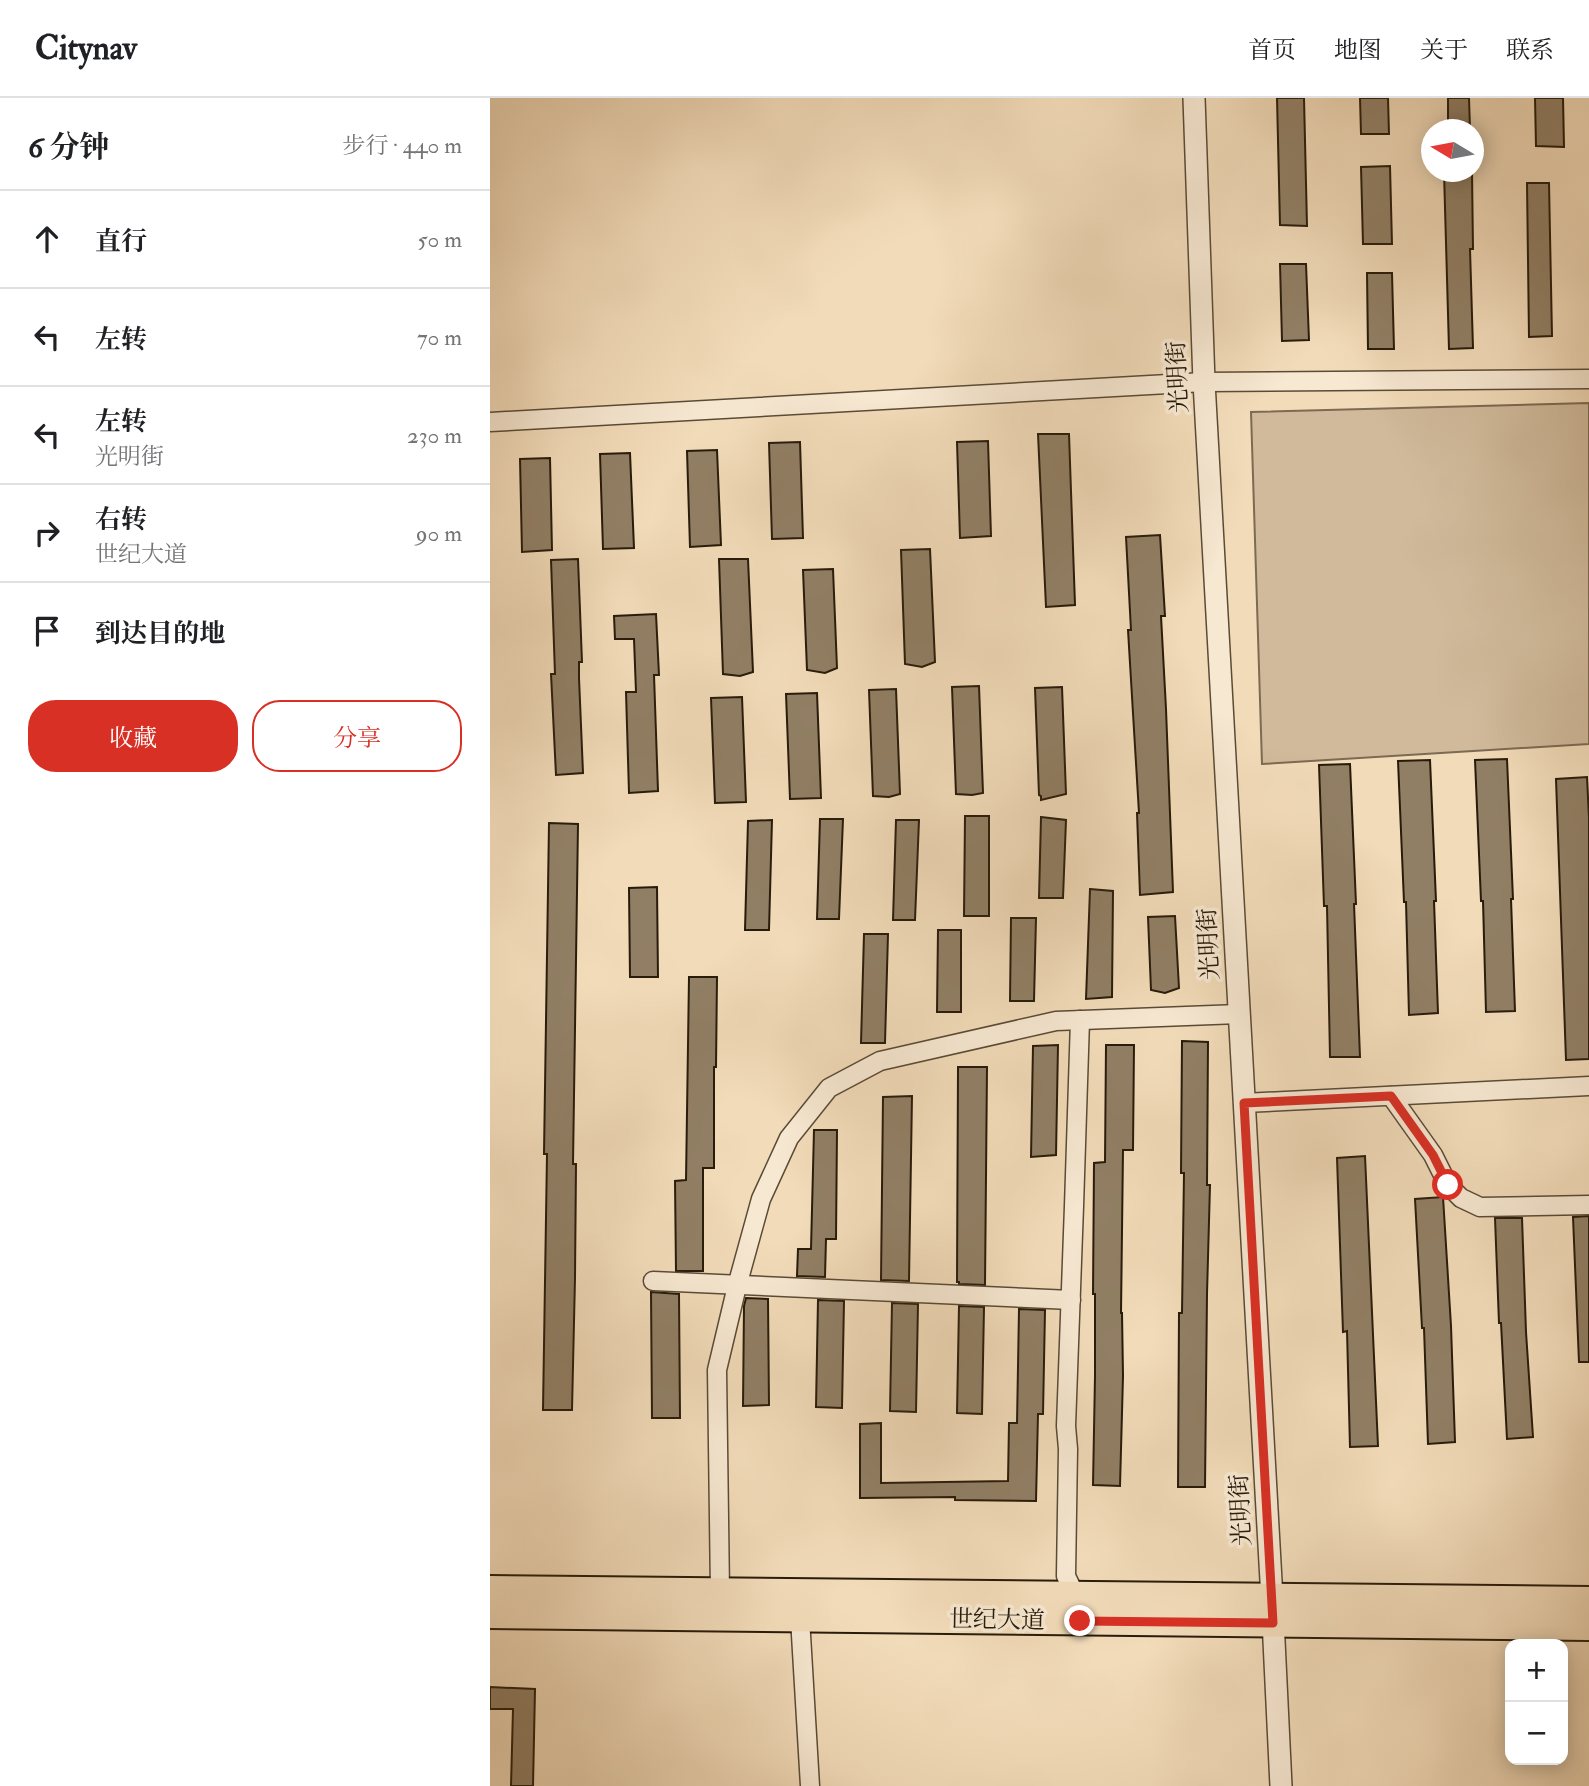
<!DOCTYPE html>
<html lang="zh">
<head>
<meta charset="utf-8">
<style>
	body { margin:0; font-family:"IM FELL Double Pica","Noto Serif SC",serif; background:#f2f2f2; color:#202124 }
	.controls { position:absolute; right:21px; bottom:21px; display:grid; overflow:hidden; border-radius:14px; box-shadow:0 4px 18px #0003 }
	.controls button { width:63px; height:63px; display:grid; place-items:center; padding:0; border:0; border-bottom:2px solid #e0e0e0; background:#fff; color:#202124; font:35px sans-serif }
	.compass { position:absolute; left:931px; top:21px; width:63px; height:63px; border-radius:50%; background:#fff; box-shadow:0 4px 18px #0003; rotate:280deg }
	.stop { position:absolute; width:21px; height:21px; margin:-16px; border:5px solid #d93025; border-radius:50%; background:#fff }
	.stop.end { background:#d93025; border-color:#fff; box-shadow:0 2px 7px #0008 }
	.list { margin:0; padding:0; list-style:none }
	h2 { display:flex; justify-content:space-between; align-items:center; height:91px; margin:0; padding:0 28px; font-size:30px }
	h2 small { font-size:23px; font-weight:400; color:#757577 }
	.list li { display:grid; grid-template-columns:46px 1fr auto; gap:21px; align-items:center; box-sizing:border-box; height:98px; padding:0 28px; border-top:2px solid #e0e0e0 }
	.list b { display:block; font-size:26px; white-space:nowrap }
	.list p { margin:0; font-size:23px; white-space:nowrap; color:#757577 }
	.list em { font-size:23px; font-style:normal; color:#757577 }
	.actions { display:flex; gap:14px; padding:21px 28px }
	.actions a { flex:1; padding:16px 0; border:2px solid #d93025; border-radius:28px; text-align:center; font-size:24px; color:#d93025 }
	.actions .main { background:#d93025; color:#fff }
	.icon { flex:none; width:38px; height:38px; fill:none; stroke:currentColor; stroke-width:2; stroke-linecap:round; stroke-linejoin:round }
	.map { position:relative; flex:none; width:1099px; height:1688px; overflow:hidden }
	header { display:flex; align-items:center; gap:42px; box-sizing:border-box; height:98px; padding:0 35px; background:#fff; border-bottom:2px solid #e0e0e0 }
	header strong { font-size:33px }
	nav { display:flex; gap:38px; margin-inline-start:auto; font-size:24px }
	main { display:flex }
	aside { flex:1; background:#fff }
	.map>svg:first-child { display:block }
</style>
</head>
<body>
<header>
<strong>Citynav</strong>
<nav><a>首页</a><a>地图</a><a>关于</a><a>联系</a></nav>
</header>
<main>
<aside>
<h2>6 分钟<small>步行 · 440 m</small></h2>
<ul class="list">
<li><svg class="icon" aria-label="ahead" viewBox="0 0 24 24"><path d="M12 20V5M6 11l6-6 6 6"/></svg><div><b>直行</b></div><em>50 m</em></li>
<li><svg class="icon" aria-label="left" viewBox="0 0 24 24"><path d="M17 20v-9H6M10 6l-5 5 5 5"/></svg><div><b>左转</b></div><em>70 m</em></li>
<li><svg class="icon" aria-label="left" viewBox="0 0 24 24"><path d="M17 20v-9H6M10 6l-5 5 5 5"/></svg><div><b>左转</b><p>光明街</p></div><em>230 m</em></li>
<li><svg class="icon" aria-label="right" viewBox="0 0 24 24"><path d="M7 20v-9h11M14 6l5 5-5 5"/></svg><div><b>右转</b><p>世纪大道</p></div><em>90 m</em></li>
<li><svg class="icon" aria-label="arrive" viewBox="0 0 24 24"><path d="M6 21V4h12l-3 4 3 4H6"/></svg><div><b>到达目的地</b></div></li>
</ul>
<div class="actions"><a class="main">收藏</a><a>分享</a></div>
</aside>
<div class="map">
<svg width="1099" height="1688" viewBox="0 0 1099 1688">
	<rect width="100%" height="100%" fill="#f2dbb9"/>
	<filter id="stains"><feTurbulence type="fractalNoise" baseFrequency=".00286" numOctaves="4"/><feColorMatrix values="0 0 0 0 .2 0 0 0 0 .09 0 0 0 0 .02 0 0 0 .5 -.17"/></filter>
	<radialGradient id="worn" r=".72"><stop offset=".6" stop-color="#630" stop-opacity="0"/><stop offset="1" stop-color="#630" stop-opacity=".3"/></radialGradient>
	<polygon fill="#d0ba9b" stroke="#7c6a53" stroke-width="2" points="1099,305 1099,646 772,666 761,314"/>
	<g fill="#917f65" stroke="#281b0b" stroke-width="2">
		<polygon points="787,0 814,0 817,128 790,127"/>
		<polygon points="870,0 898,0 899,36 871,36"/>
		<polygon points="958,0 979,0 980,32 958,32"/>
		<polygon points="1045,0 1073,0 1074,49 1046,48"/>
		<polygon points="900,68 902,146 873,146 871,69"/>
		<polygon points="954,74 982,74 983,151 980,151 983,250 959,251"/>
		<polygon points="1037,85 1059,85 1062,238 1039,239"/>
		<polygon points="790,166 816,166 819,242 792,243"/>
		<polygon points="877,175 902,175 904,251 878,251"/>
		<polygon points="548,336 579,336 585,507 556,509"/>
		<polygon points="498,343 501,438 470,440 467,344"/>
		<polygon points="310,344 313,440 282,441 279,345"/>
		<polygon points="227,352 231,447 200,449 197,353"/>
		<polygon points="140,355 144,450 113,451 110,356"/>
		<polygon points="60,360 62,452 32,454 30,361"/>
		<polygon points="670,437 675,518 671,518 676,611 683,794 650,797 647,715 649,715 638,532 641,532 636,439"/>
		<polygon points="440,451 445,564 432,569 415,566 411,452"/>
		<polygon points="88,461 92,564 89,564 89,580 93,675 66,677 61,576 65,576 61,462"/>
		<polygon points="229,461 258,461 263,574 250,578 233,576"/>
		<polygon points="343,471 347,570 335,575 317,572 313,472"/>
		<polygon points="166,516 169,577 164,577 168,693 139,695 136,594 146,594 144,541 125,541 124,518"/>
		<polygon points="489,588 493,695 482,697 466,696 462,589"/>
		<polygon points="572,589 576,696 551,702 551,698 549,697 545,590"/>
		<polygon points="406,591 410,696 399,699 383,698 379,592"/>
		<polygon points="327,595 331,700 300,701 296,596"/>
		<polygon points="252,599 256,704 225,705 221,600"/>
		<polygon points="1017,661 1023,801 1021,801 1025,913 996,914 993,803 991,803 985,662"/>
		<polygon points="940,662 946,803 944,803 948,915 919,917 916,804 914,804 908,663"/>
		<polygon points="860,666 866,806 864,806 870,959 840,959 837,808 834,808 829,667"/>
		<polygon points="1097,679 1099,720 1099,961 1076,962 1066,681"/>
		<polygon points="475,718 499,718 499,818 474,818"/>
		<polygon points="551,719 576,722 573,800 549,800"/>
		<polygon points="330,721 353,721 349,821 327,821"/>
		<polygon points="282,722 279,832 255,832 258,723"/>
		<polygon points="406,722 429,722 425,822 403,822"/>
		<polygon points="59,725 88,726 83,1066 86,1066 85,1180 82,1312 53,1312 57,1056 54,1056"/>
		<polygon points="167,789 168,879 140,879 139,790"/>
		<polygon points="600,791 623,793 622,899 596,901"/>
		<polygon points="685,818 689,890 675,895 661,892 658,819"/>
		<polygon points="521,820 546,820 544,903 520,903"/>
		<polygon points="448,832 471,832 471,914 447,914"/>
		<polygon points="374,836 398,836 395,945 371,945"/>
		<polygon points="199,879 227,879 226,969 224,969 224,1070 213,1070 213,1173 186,1173 185,1083 196,1082"/>
		<polygon points="692,943 718,944 717,1087 720,1087 717,1196 715,1389 688,1389 689,1215 692,1215 694,1075 691,1075"/>
		<polygon points="568,947 566,1057 541,1059 543,948"/>
		<polygon points="616,947 644,947 643,1052 633,1052 631,1215 632,1215 633,1278 630,1388 603,1387 605,1278 605,1196 603,1196 604,1065 615,1064"/>
		<polygon points="468,969 497,969 495,1187 469,1186 469,1184 467,1184"/>
		<polygon points="422,998 419,1183 391,1182 393,999"/>
		<polygon points="324,1032 347,1032 346,1141 336,1141 335,1179 307,1178 308,1151 321,1151"/>
		<polygon points="875,1058 888,1348 860,1349 857,1233 853,1234 847,1060"/>
		<polygon points="953,1099 961,1228 965,1344 938,1346 934,1230 932,1230 925,1101"/>
		<polygon points="1099,1118 1099,1264 1089,1264 1083,1119"/>
		<polygon points="1005,1120 1032,1120 1036,1234 1043,1339 1017,1341 1011,1225 1009,1225"/>
		<polygon points="161,1194 189,1196 190,1320 162,1320"/>
		<polygon points="256,1200 278,1201 279,1307 253,1308 254,1208"/>
		<polygon points="328,1202 354,1203 352,1310 326,1309"/>
		<polygon points="402,1205 428,1206 426,1314 400,1313"/>
		<polygon points="469,1208 494,1209 492,1316 467,1315"/>
		<polygon points="529,1211 555,1212 553,1316 548,1316 546,1403 465,1402 465,1399 370,1400 370,1326 391,1325 391,1385 518,1383 519,1325 527,1325"/>
		<polygon points="0,1589 45,1591 43,1688 21,1688 23,1611 0,1611"/>
	</g>
	<g fill="none" stroke-linecap="round" stroke-linejoin="round">
		<defs>
			<g id="minor">
				<polyline points="0,324 714,284 1099,281"/>
				<polyline points="901,998 943,1057 958,1087 971,1100 990,1109 1099,1107"/>
				<polyline points="754,1005 1099,988"/>
				<polyline points="163,1183 581,1202"/>
				<polyline points="230,1495 227,1272 247,1188 271,1101 299,1040 339,990 390,963 566,923 749,916"/>
				<polyline points="587,1506 586,1499 576,1478 578,1351 576,1328 584,1108 590,922"/>
				<polyline points="310,1520 320,1688"/>
			</g>
			<polyline id="tertiary" points="704,0 714,284 782,1501 791,1688"/>
			<g id="primary">
				<polyline points="0,1492 1099,1503"/>
				<polyline points="0,1516 1099,1528"/>
			</g>
		</defs>
		<use href="#minor" stroke="#5a4b36" stroke-width="21"/>
		<use href="#tertiary" stroke="#5a4b36" stroke-width="24"/>
		<use href="#primary" stroke="#281b0b" stroke-width="32"/>
		<use href="#minor" stroke="#f7e8d2" stroke-width="18"/>
		<use href="#tertiary" stroke="#f7e8d2" stroke-width="21"/>
		<use href="#primary" stroke="#f2dbb9" stroke-width="28"/>
	</g>
	<g fill="none" stroke-linecap="round" stroke-linejoin="round">
		<polyline stroke="#d93025" stroke-width="9" points="590,1523 783,1525 754,1005 901,998 943,1057 958,1087"/>
	</g>
	<g text-anchor="middle" dominant-baseline="central" stroke-width="7" stroke-linejoin="round" paint-order="stroke">
		<g font-size="24" fill="#281b0b" stroke="#f7e8d2">
			<text transform="translate(688 279) rotate(-93)">光明街</text>
			<text transform="translate(719 846) rotate(-93)">光明街</text>
			<text transform="translate(751 1412) rotate(-93)">光明街</text>
			<text transform="translate(507 1522) rotate(1)">世纪大道</text>
		</g>
	</g>
	<rect width="100%" height="100%" filter="url(#stains)"/>
	<rect width="100%" height="100%" fill="url(#worn)"/>
</svg>
<div class="controls">
<button>+</button>
<button>−</button>
</div>
<svg class="compass" viewBox="-18 -18 36 36"><path d="M0-13l5 13h-10z" fill="#e53935"/><path d="M0 13l5-13h-10z" fill="#757577"/></svg>
<div class="stop" style="left:958px;top:1087px"></div>
<div class="stop end" style="left:590px;top:1523px"></div>
</div>
</main>
</body>
</html>
